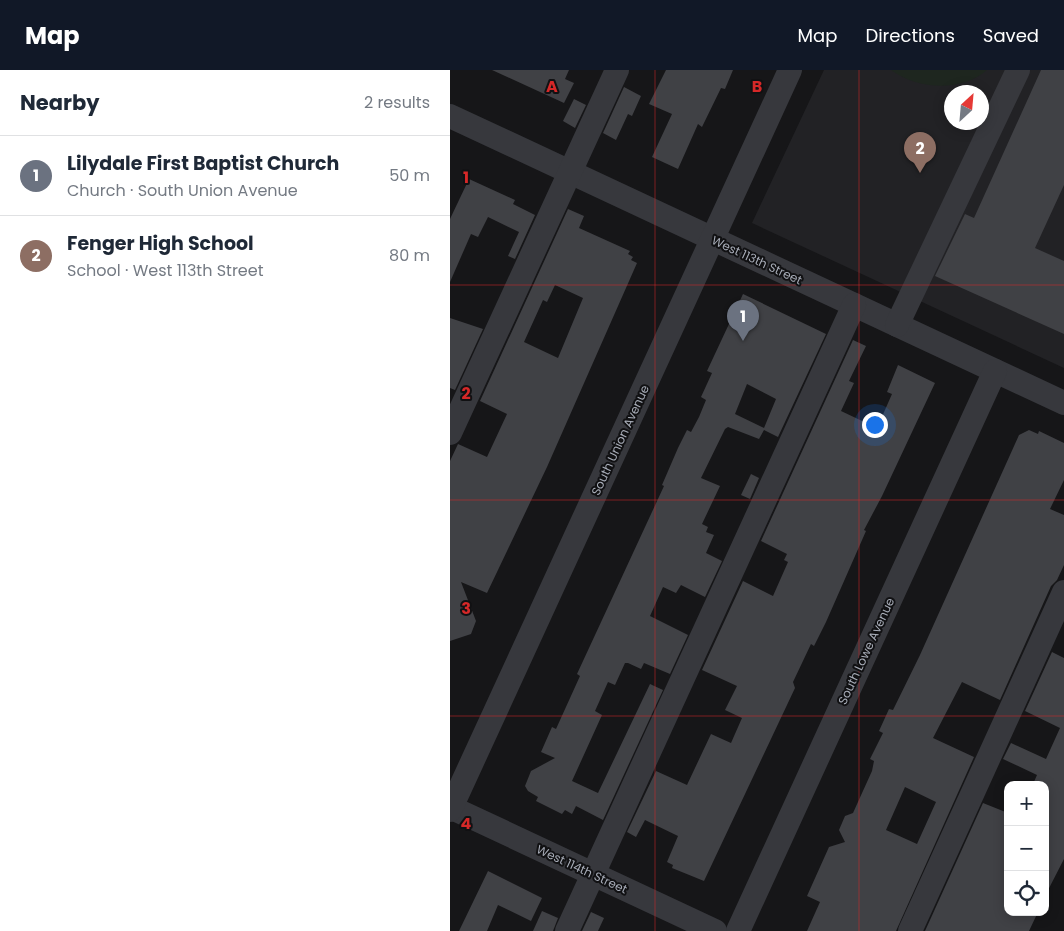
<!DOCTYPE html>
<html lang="en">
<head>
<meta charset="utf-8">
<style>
	body { margin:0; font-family:Poppins,sans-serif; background:#f6f6f7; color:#1f2937 }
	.controls { position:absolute; right:15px; bottom:15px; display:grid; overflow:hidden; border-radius:10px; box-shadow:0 2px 12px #0003 }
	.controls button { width:45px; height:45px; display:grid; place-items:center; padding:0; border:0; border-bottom:1px solid #e0e1e3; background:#fff; color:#1f2937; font:25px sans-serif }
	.compass { position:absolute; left:494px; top:15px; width:45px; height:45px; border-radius:50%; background:#fff; box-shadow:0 2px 12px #0003; rotate:26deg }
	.you { position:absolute; left:424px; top:354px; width:18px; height:18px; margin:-12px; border:4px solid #fff; border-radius:50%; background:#1a73e8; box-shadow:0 0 0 8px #1a73e833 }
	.badge { display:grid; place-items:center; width:32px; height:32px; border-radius:50%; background:#111827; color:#fff; font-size:16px; font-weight:700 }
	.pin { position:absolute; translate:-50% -41px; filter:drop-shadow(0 1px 2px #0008) }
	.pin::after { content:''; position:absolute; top:26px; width:18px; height:15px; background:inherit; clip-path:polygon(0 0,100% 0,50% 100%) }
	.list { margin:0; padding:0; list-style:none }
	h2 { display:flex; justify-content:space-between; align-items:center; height:65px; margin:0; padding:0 20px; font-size:21px }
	h2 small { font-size:16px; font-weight:400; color:#747a83 }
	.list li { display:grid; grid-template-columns:32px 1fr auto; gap:15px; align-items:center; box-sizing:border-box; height:80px; padding:0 20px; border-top:1px solid #e0e1e3 }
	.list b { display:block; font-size:19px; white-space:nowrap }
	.list p { margin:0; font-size:16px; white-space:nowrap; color:#747a83 }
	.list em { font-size:16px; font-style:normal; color:#747a83 }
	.icon { flex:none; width:28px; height:28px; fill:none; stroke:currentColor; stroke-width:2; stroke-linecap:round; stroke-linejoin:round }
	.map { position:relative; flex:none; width:614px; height:861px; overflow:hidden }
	header { display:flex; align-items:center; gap:30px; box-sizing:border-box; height:70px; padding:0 25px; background:#111827; color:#fff }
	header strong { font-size:24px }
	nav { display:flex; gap:28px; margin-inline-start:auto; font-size:18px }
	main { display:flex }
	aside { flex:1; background:#fff }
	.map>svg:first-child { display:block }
</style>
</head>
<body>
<header>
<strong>Map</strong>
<nav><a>Map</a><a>Directions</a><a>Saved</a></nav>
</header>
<main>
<aside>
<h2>Nearby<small>2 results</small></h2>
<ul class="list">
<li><span class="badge" style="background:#6b7280">1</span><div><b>Lilydale First Baptist Church</b><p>Church · South Union Avenue</p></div><em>50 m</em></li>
<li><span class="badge" style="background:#8d6e63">2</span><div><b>Fenger High School</b><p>School · West 113th Street</p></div><em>80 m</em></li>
</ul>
</aside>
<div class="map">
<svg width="614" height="861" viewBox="0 0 614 861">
	<rect width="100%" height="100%" fill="#161618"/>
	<path fill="#222225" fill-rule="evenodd" d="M374,0h240v298l-312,-145zM502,22h30v30h-30z"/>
	<path fill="#1e261f" d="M441,0h96c-25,22 -69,20 -96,0z"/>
	<g fill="#404145" fill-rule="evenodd">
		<polygon points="42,0 119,0 115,9 124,13 114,33"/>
		<polygon points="216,0 283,0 275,19 271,18 252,57 248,54 228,99 202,87 222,44 199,34"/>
		<polygon points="591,0 614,0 614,115 585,178 614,191 614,264 485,206 515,144 524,148"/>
		<polygon points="174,17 191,26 182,46 178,44 166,70 153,63"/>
		<polygon points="124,29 136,35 125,58 113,51"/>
		<polygon points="19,109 65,130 63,134 85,145 65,189 58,186 69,162 38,147 28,167 21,164 0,212 0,149"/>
		<path d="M118,139l16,7 -5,12 51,23 -2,3 5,3 -2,3 6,3 -90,204 -60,126 -26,-11 15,39 -5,13 -21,7v-180l8,-17 29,13 20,-43 -27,-13zM105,215l28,13 -25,60 -34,-16 19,-42 4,2z"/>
		<path d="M293,224l83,40 -48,103 -14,-7 -5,9 -31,-12 -3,2 -24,49 19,8 -18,38 6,3 -2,5 8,3 -8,18 16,8 -17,36 -24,-12 -5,8 -13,-6 -13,29 38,19 -18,39 -26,-11 -3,6 -13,-6h-3l-10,22 -7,-3 -13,29 7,4 -30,66 26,12 52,-109 13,6 -60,130 -27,-14 -4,8 -7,-4 -3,4 -26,-13 2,-4 -10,-6 -3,-5 6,-15 24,-13 -14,-6 11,-25 4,2 24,-53 -3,-2 87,-188 -2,-1 16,-37 9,-18 4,2 8,-15 7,-17 -5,-3 11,-24 -5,-2zM297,314l29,15 -12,29 -29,-14z"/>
		<polygon points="0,248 33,259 5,320 0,318"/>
		<polygon points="403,270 416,276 399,311 404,313 391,341 427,358 442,324 437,322 448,295 485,313 432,426 414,460 416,461 376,552 364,576 361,574 343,612 345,618 254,811 222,798 223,795 217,792 228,766 195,750 186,767 177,762 206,701 237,715 261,664 281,673 292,648 275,640 287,616 252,600 293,511 323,526 338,492 334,490 337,484 311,471"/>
		<path d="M579,360l9,4 1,-3 25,12v37l-14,29 14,6v50l-7,15 -6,6 -51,114 -38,-18 -29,56 41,19 -78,174h-89l13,-29 -13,-6 22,-49 16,-5 -6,-12 6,-14 8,-3 19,-42 2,-10 -4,-2 13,-26 -4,-2 10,-22 4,1 27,-55 99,-220zM455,717l31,15 -19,42 -31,-14z"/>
		<polygon points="301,404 309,408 300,429 291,425"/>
		<polygon points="602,582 614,588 614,789 595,826 595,715 583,714 587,705 553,689 561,673 596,689 610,658 575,641"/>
		<polygon points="533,733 558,743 558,842 588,842 579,861 475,861"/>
		<polygon points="38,801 92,828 81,851 48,835 37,861 9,861"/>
		<polygon points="92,841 108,848 103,861 83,861"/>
		<polygon points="141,842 154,848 148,861 132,861"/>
	</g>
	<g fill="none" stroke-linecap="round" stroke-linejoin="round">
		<g stroke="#37383d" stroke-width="24">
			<polyline points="0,46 614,333"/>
			<polyline points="447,255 568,0"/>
			<polyline points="0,363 167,0"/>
			<polyline points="0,737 265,861"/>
			<polyline points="0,740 340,0"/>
			<polyline points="117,861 404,235"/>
			<polyline points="288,861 545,301"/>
			<polyline points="460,861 614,522"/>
		</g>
	</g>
	<path fill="none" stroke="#d62828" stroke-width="1" stroke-opacity="0.55" d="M205,0v861M409,0v861M0,215h614M0,430h614M0,646h614"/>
	<g text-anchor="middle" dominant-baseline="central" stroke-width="4" stroke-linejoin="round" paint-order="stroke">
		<g font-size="12" fill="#a8adb8" stroke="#111113">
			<text transform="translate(307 190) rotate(25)">West 113th Street</text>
			<text transform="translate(170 370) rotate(-65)">South Union Avenue</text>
			<text transform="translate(416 581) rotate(-65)">South Lowe Avenue</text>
			<text transform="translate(132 799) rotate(25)">West 114th Street</text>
		</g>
	</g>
	<g font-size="16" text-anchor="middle" font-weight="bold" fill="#d62828" stroke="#111113" stroke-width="4" stroke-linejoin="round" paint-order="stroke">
		<text x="102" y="22">A</text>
		<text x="307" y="22">B</text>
		<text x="16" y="113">1</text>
		<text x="16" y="329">2</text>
		<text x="16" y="544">3</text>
		<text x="16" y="759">4</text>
	</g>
</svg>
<div class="controls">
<button>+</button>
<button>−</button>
<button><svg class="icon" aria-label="locate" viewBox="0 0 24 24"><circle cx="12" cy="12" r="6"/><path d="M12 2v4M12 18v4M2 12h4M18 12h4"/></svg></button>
</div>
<svg class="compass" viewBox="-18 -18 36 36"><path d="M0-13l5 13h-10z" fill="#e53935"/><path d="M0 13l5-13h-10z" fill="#747a83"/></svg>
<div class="you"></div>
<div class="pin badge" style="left:293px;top:271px;background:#6b7280">1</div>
<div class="pin badge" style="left:470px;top:103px;background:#8d6e63">2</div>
</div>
</main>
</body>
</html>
